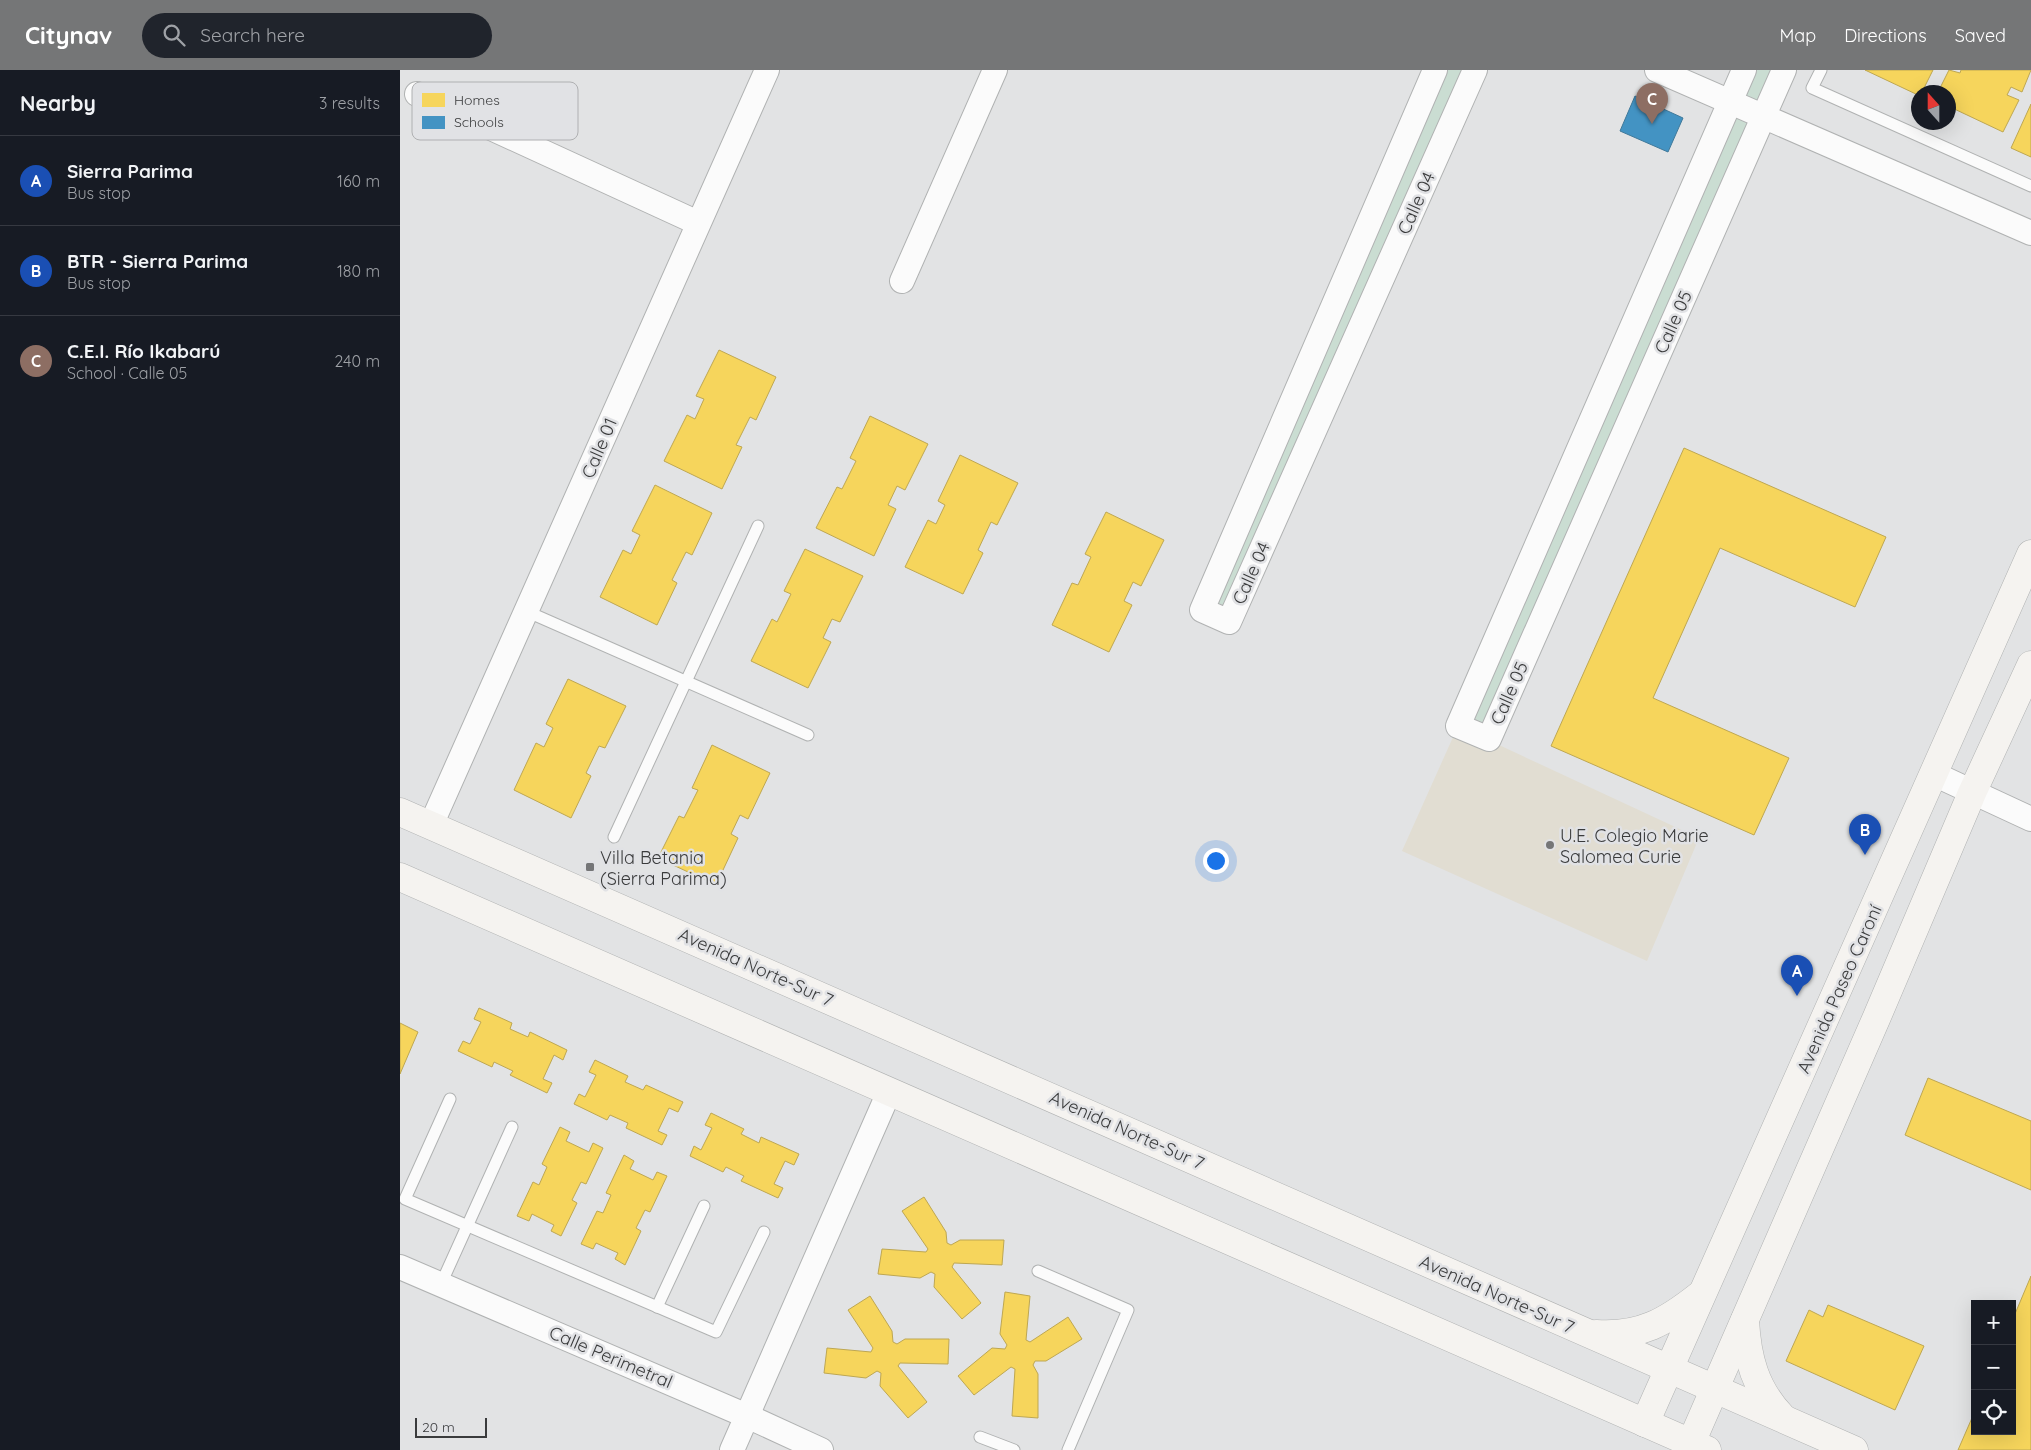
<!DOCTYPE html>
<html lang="en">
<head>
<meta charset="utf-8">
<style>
	body { margin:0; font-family:Quicksand,sans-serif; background:#20242c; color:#f1f3f6 }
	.controls { position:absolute; right:15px; bottom:15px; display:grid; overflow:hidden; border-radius:0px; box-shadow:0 5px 20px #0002 }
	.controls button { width:45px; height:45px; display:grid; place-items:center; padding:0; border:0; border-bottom:1px solid #363941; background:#171b24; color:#f1f3f6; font:25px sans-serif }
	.compass { position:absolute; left:1511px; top:15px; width:45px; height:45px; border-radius:50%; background:#171b24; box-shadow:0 5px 20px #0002; rotate:339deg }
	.scale { position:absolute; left:15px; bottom:12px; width:72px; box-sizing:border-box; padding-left:5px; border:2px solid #3a3b3c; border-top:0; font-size:14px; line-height:18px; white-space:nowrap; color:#3a3b3c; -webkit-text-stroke:4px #e1e2e5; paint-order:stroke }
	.you { position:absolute; left:815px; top:790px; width:18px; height:18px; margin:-12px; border:4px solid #fff; border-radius:50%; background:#1a73e8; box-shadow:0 0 0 8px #1a73e833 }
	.badge { display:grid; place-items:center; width:32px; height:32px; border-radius:50%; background:#757677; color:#fff; font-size:16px; font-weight:700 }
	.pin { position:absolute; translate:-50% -41px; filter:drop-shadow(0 1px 2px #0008) }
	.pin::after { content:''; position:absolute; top:26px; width:18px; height:15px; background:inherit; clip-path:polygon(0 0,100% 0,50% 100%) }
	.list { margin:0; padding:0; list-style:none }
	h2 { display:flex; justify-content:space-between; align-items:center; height:65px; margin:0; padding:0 20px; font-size:21px }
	h2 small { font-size:16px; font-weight:400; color:#9ea1a6 }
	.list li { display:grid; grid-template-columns:32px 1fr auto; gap:15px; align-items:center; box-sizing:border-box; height:90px; padding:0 20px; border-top:1px solid #363941 }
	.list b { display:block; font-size:19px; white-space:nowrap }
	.list p { margin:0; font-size:16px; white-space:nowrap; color:#9ea1a6 }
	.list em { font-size:16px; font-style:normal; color:#9ea1a6 }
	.icon { flex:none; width:28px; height:28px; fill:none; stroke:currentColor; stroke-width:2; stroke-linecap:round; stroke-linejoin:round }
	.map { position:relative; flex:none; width:1631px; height:1380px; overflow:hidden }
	header { display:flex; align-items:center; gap:30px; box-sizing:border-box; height:70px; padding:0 25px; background:#757677; color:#fff }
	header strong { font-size:24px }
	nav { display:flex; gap:28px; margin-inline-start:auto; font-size:18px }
	.search { width:350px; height:45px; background:#20242c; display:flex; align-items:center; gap:12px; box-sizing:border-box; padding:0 18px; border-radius:28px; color:#9ea1a6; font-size:19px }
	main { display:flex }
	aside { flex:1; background:#171b24 }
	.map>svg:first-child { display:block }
</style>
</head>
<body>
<header>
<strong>Citynav</strong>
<div class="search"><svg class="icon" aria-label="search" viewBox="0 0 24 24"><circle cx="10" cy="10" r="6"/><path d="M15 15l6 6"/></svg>Search here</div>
<nav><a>Map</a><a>Directions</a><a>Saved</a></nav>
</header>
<main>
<aside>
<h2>Nearby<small>3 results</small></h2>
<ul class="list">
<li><span class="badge" style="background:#1a4fb4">A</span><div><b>Sierra Parima</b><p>Bus stop</p></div><em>160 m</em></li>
<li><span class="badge" style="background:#1a4fb4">B</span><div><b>BTR - Sierra Parima</b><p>Bus stop</p></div><em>180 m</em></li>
<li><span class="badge" style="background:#8d6e63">C</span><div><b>C.E.I. Río Ikabarú</b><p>School · Calle 05</p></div><em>240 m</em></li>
</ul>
</aside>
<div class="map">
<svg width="1631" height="1380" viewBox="0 0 1631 1380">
	<rect width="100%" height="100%" fill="#e2e3e4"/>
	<polygon fill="#e1ddd2" points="1058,656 1299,768 1247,891 1002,781"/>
	<g fill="#caddd2">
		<polygon points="1035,0 1075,0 829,552 802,540"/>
		<polygon points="1344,0 1384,0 1089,669 1058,656"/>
	</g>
	<g fill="#f6d55c" stroke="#bea752">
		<polygon points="1465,0 1533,0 1522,22 1518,22 1518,25"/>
		<polygon points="1549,0 1560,3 1561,0 1631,0 1622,22 1611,17 1607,25 1619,30 1603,62 1548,36 1548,22 1538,22"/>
		<polygon points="1631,34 1631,87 1611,78"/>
		<polygon points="319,280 376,307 356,350 350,347 336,375 342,377 322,419 264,391 287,345 295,349 304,329 296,326"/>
		<polygon points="470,346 528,374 505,420 497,416 488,435 496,439 474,486 416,458 437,417 442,419 456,391 450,388"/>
		<polygon points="1284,378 1486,467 1455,537 1320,478 1253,628 1389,688 1354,765 1151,676"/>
		<polygon points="560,385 618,413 597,455 591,452 578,480 583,483 563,524 505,497 528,450 536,454 545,435 538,431"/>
		<polygon points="255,415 312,443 292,485 286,482 272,510 277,513 257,555 200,527 223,480 231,484 240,465 232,461"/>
		<polygon points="706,442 764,470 741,516 733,512 724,531 732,535 709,582 652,555 672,513 678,515 691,487 685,484"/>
		<polygon points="405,479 463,506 440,552 432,549 423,568 431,572 408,618 351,591 372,549 377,552 391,524 384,521"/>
		<polygon points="168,609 226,636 205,678 199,676 186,703 191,706 171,748 114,720 136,673 144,677 153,658 146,654"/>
		<polygon points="312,675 370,703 348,749 340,745 331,764 338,768 316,815 258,788 279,746 284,748 298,720 292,718"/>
		<polygon points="79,938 112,953 110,959 128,967 130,962 167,980 163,990 154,985 143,1009 152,1013 147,1023 110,1005 113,1001 94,992 92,997 58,981 63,971 70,974 81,952 74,949"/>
		<polygon points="0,953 18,962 0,1004"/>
		<polygon points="195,990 228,1006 225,1012 243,1020 246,1015 283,1032 278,1042 269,1038 258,1061 267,1065 262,1075 226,1058 228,1053 210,1045 207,1050 174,1034 179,1024 185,1027 196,1005 189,1002"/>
		<polygon points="1528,1008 1631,1051 1631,1120 1505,1065"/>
		<polygon points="311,1043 344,1059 341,1064 359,1073 361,1067 399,1084 394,1095 385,1091 374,1114 383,1118 378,1128 341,1111 344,1106 326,1097 323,1102 290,1086 294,1076 301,1080 312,1058 305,1055"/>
		<polygon points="160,1057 170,1062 166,1071 189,1082 193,1073 203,1078 186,1114 181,1112 172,1130 177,1133 161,1166 151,1161 154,1155 132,1144 129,1151 117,1146 133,1112 139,1115 147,1097 142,1094"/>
		<polygon points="224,1085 234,1091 230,1099 253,1110 257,1102 267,1106 250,1142 245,1140 236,1158 241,1161 225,1195 215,1189 218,1183 196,1173 193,1179 181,1174 197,1141 203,1143 211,1125 206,1123"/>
		<polygon points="524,1127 546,1162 547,1173 551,1175 560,1170 604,1170 602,1195 554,1193 552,1197 581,1233 562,1249 534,1217 535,1204 531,1202 520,1208 478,1204 482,1179 526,1182 528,1179 502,1141"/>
		<polygon points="1631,1206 1631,1380 1558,1380 1575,1341 1575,1361 1612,1361 1612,1251"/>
		<polygon points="605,1222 630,1226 626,1270 630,1272 668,1247 682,1269 646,1291 635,1291 633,1295 638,1304 638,1348 612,1346 615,1299 611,1297 574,1325 558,1306 592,1278 605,1279 607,1275 600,1264"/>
		<polygon points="470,1226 492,1261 493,1272 497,1274 505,1269 549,1269 548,1294 500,1293 498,1296 527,1332 508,1348 480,1316 481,1303 477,1301 466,1308 424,1303 427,1278 471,1282 473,1278 448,1240"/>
		<polygon points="1428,1235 1524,1276 1495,1340 1386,1291 1409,1240 1423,1247"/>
	</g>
	<polygon fill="#4393c3" stroke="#40799a" points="1235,26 1283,48 1268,82 1220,61"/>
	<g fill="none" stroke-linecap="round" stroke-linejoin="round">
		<defs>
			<g id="lane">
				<polyline points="1421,0 1412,18 1631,116"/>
				<polyline points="128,542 408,665"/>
				<polyline points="214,767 358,456"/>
				<polyline points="50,1029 5,1129 316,1262 364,1162"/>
				<polyline points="638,1201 728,1240 668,1380"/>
				<polyline points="41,1214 112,1057"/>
				<polyline points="257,1237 304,1136"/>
				<polyline points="580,1367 614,1380"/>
			</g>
			<g id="street">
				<polyline points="1035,0 802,540 829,552 1075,0"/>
				<polyline points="1257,0 1631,163"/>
				<polyline points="1344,0 1058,656 1089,669 1384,0"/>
				<polyline points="17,24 298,153"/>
				<polyline points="502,211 595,0"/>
				<polyline points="1534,704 1631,749"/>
				<path d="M31,755c114,-251 223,-504 336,-755"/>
				<polyline points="0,1197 347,1346 421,1380"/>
				<polyline points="332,1380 489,1022"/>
			</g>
			<g id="secondary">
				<polyline points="0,742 1454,1380"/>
				<polyline points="0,807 1307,1380"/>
				<path d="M1345,1250c2,38 10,69 37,97"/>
				<path d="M1196,1264c44,3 70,-12 104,-39"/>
				<polyline points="1245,1353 1631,484"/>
				<polyline points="1291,1373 1476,949 1572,723 1631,595"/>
			</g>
		</defs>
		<use href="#lane" stroke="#b0b2b2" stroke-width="13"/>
		<use href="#street" stroke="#b0b2b2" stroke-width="26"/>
		<use href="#secondary" stroke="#b0b2b2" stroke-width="29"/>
		<use href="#lane" stroke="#fbfbfb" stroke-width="11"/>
		<use href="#street" stroke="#fbfbfb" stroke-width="24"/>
		<use href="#secondary" stroke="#f5f3f0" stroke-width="28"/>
	</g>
	<g fill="#757677" stroke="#e1e2e5" stroke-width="2">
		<circle cx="1150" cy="775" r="5"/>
		<rect x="185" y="792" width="10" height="10" rx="2.5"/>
	</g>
	<g text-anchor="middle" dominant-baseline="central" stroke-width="5" stroke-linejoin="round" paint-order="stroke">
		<g font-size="18" fill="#3a3b3c" stroke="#e1e2e5">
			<text transform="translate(1016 133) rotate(-66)">Calle 04</text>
			<text transform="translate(1273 252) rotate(-66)">Calle 05</text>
			<text transform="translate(199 378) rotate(-67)">Calle 01</text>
			<text transform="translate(851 503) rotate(-66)">Calle 04</text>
			<text transform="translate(1109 623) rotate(-66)">Calle 05</text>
			<text transform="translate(356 897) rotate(24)">Avenida Norte-Sur 7</text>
			<text transform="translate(1439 919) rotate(-66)">Avenida Paseo Caroní</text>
			<text transform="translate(727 1060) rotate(24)">Avenida Norte-Sur 7</text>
			<text transform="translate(1097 1224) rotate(24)">Avenida Norte-Sur 7</text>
			<text transform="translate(211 1287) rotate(23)">Calle Perimetral</text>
		</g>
		<g font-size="18" fill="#3a3b3c" stroke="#e1e2e5" text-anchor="start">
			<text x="1160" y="765">U.E. Colegio Marie<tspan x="1160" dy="21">Salomea Curie</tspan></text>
			<text x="200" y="787">Villa Betania<tspan x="200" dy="21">(Sierra Parima)</tspan></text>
		</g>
	</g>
	<rect x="12" y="12" width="166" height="58" rx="8" fill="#e1e2e5" stroke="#afb0b2" stroke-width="1"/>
	<rect x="22" y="23" width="23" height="14" fill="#f6d55c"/>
	<rect x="22" y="46" width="23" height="13" fill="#4393c3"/>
	<g font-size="14" fill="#3a3b3c">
		<text x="54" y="35">Homes</text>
		<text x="54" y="57">Schools</text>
	</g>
</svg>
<div class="controls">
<button>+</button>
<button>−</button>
<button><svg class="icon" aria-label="locate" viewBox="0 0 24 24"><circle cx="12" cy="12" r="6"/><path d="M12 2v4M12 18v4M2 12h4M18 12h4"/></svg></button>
</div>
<svg class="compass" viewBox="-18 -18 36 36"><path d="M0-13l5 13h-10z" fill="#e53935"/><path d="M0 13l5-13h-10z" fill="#9ea1a6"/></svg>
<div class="scale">20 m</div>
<div class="you"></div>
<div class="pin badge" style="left:1397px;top:926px;background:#1a4fb4">A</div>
<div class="pin badge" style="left:1465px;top:785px;background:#1a4fb4">B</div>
<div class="pin badge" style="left:1252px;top:54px;background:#8d6e63">C</div>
</div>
</main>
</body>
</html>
